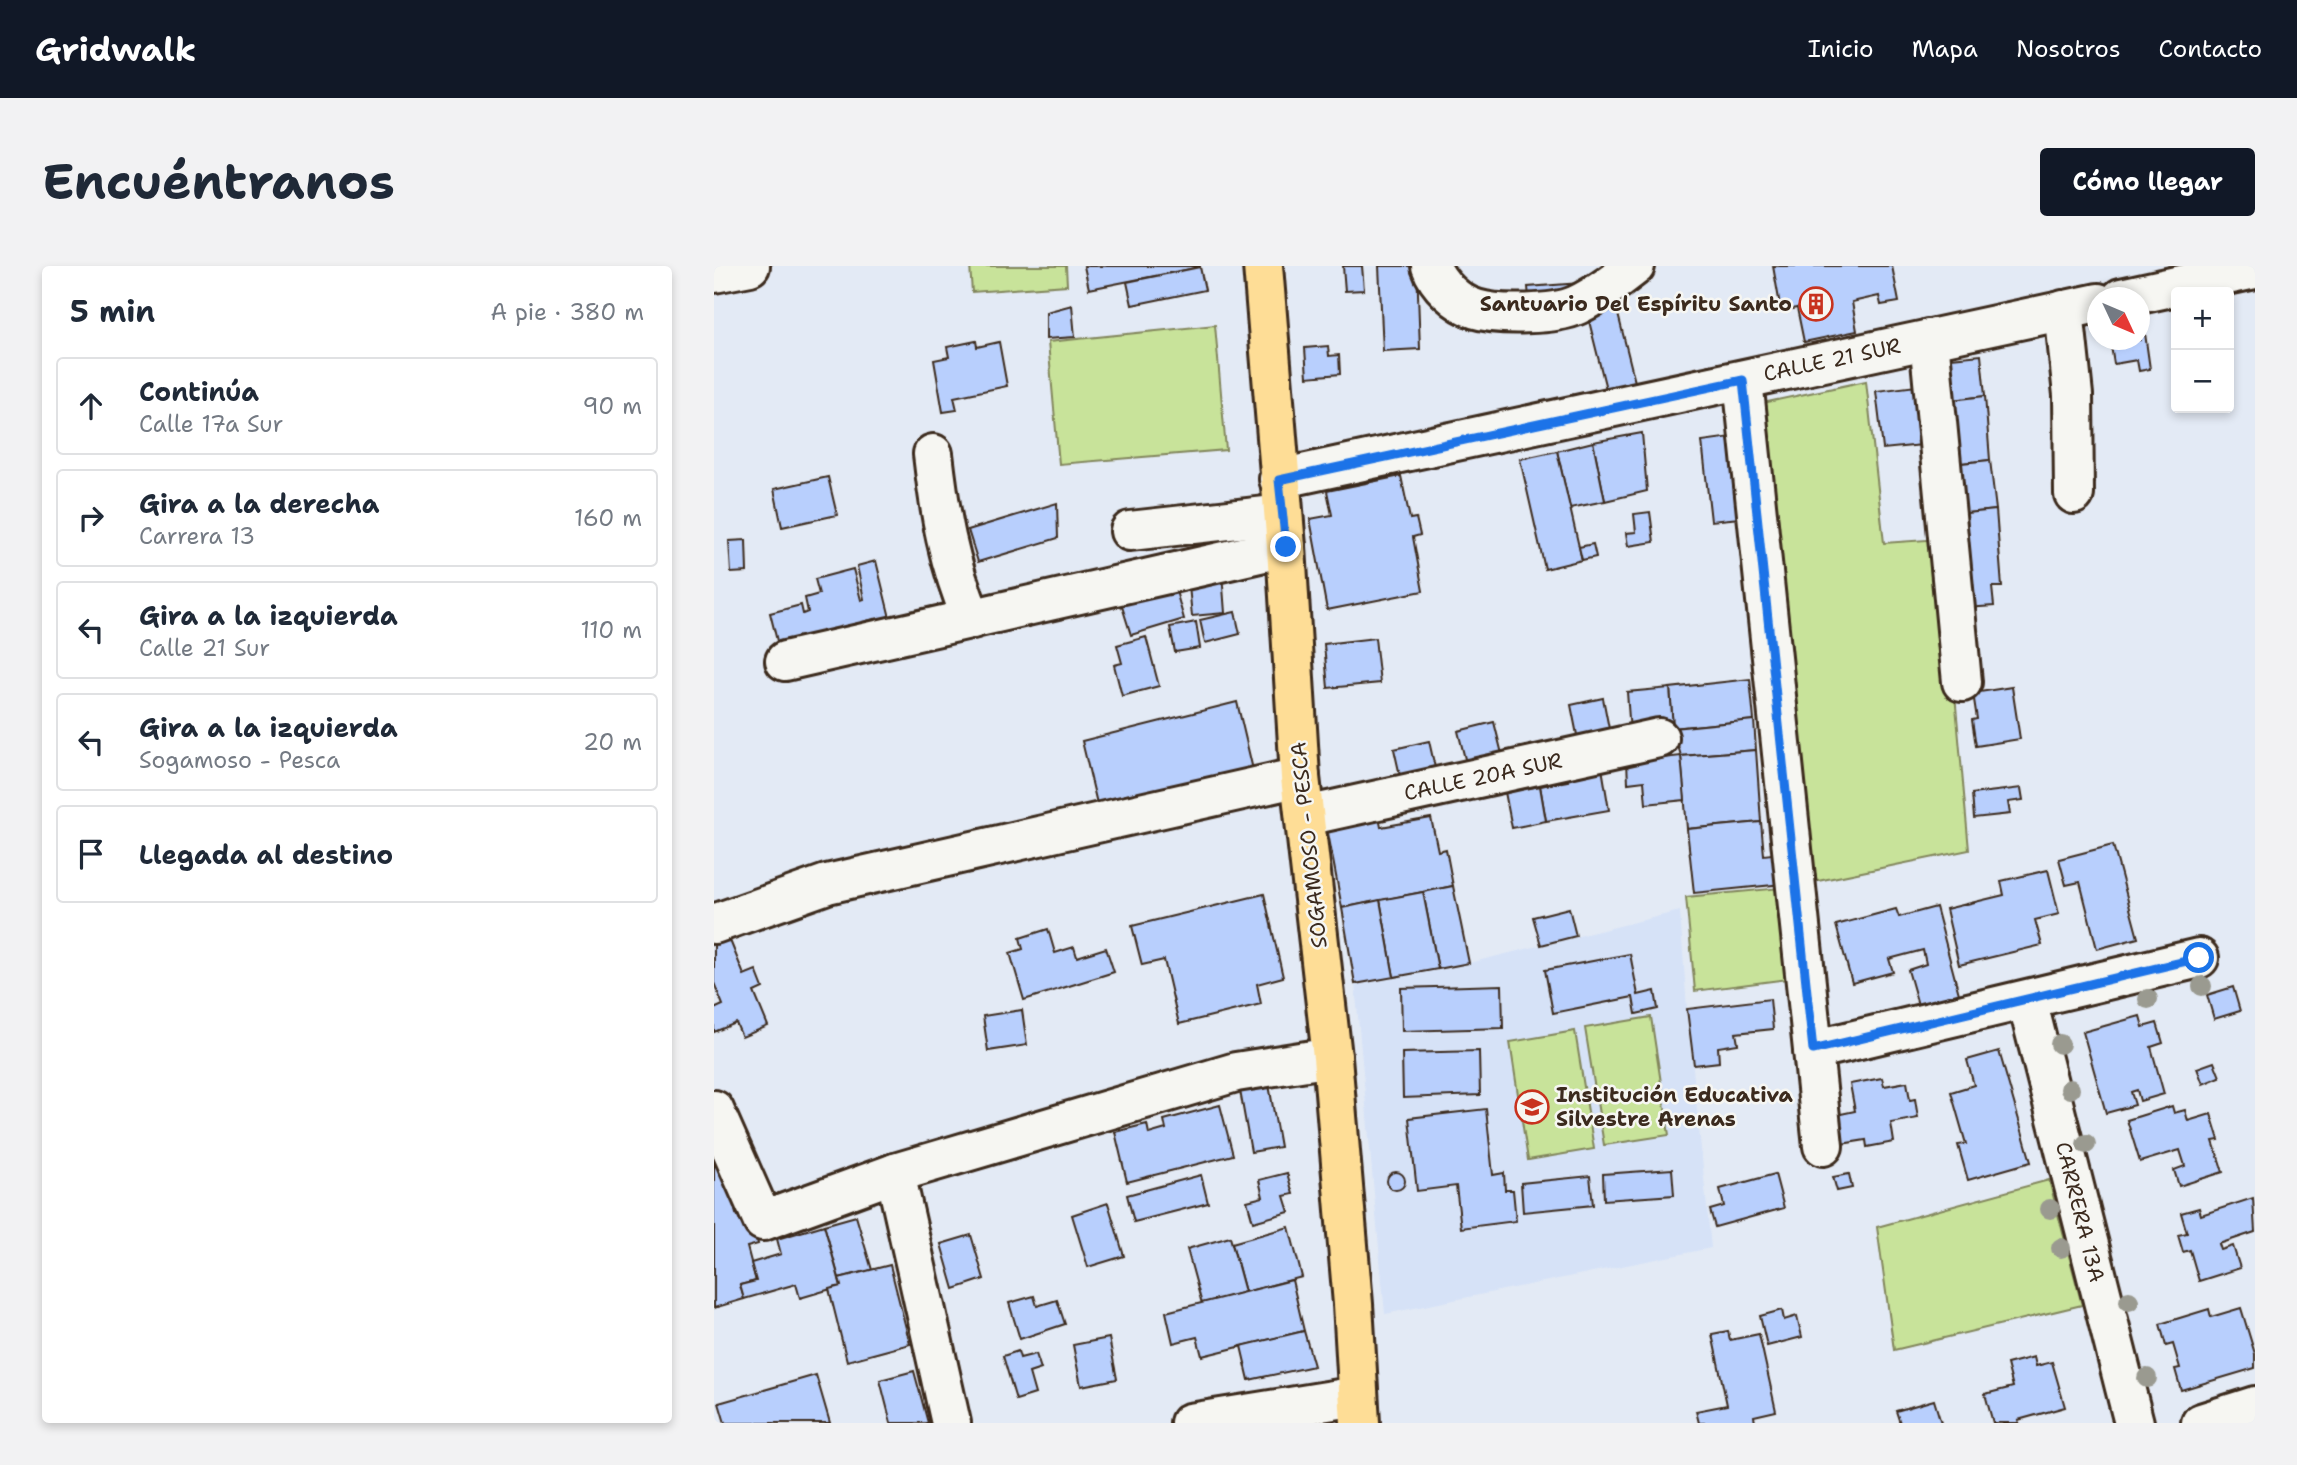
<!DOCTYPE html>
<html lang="es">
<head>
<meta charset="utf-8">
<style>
	body { margin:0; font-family:"Shantell Sans",sans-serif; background:#f2f2f3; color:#1f2937 }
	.controls { position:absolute; right:21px; top:21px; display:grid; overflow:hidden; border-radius:7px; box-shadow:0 4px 10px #0003 }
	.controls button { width:63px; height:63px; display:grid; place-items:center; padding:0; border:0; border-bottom:2px solid #e0e1e3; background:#fff; color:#1f2937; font:35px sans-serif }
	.compass { position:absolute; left:1373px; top:21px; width:63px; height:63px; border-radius:50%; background:#fff; box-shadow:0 4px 10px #0003; rotate:134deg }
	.stop { position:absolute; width:21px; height:21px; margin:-16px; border:5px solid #1a73e8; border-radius:50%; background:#fff }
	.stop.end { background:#1a73e8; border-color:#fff; box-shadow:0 2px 7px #0008 }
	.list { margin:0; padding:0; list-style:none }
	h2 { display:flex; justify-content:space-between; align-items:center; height:91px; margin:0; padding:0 28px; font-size:30px }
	h2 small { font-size:23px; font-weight:400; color:#747a83 }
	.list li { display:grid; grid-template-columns:46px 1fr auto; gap:21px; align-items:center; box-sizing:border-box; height:98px; margin:0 14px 14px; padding:0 14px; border:2px solid #e0e1e3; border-radius:7px }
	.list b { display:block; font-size:26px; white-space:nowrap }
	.list p { margin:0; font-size:23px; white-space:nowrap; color:#747a83 }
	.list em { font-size:23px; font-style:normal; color:#747a83 }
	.icon { flex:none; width:38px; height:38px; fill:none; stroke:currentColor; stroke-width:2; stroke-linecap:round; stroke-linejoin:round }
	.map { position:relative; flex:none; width:1541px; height:1157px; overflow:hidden; border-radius:7px }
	header { display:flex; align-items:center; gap:42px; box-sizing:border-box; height:98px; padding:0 35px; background:#111827; color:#fff }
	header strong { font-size:33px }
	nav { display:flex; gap:38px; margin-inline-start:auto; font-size:24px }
	.intro { display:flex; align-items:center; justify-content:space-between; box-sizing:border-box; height:168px; padding:0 42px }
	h1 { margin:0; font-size:49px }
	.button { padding:18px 32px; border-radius:7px; background:#111827; color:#fff; font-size:24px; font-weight:700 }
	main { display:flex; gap:42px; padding:0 42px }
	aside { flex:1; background:#fff; border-radius:7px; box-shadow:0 4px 10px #0003 }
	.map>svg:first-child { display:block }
</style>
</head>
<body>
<header>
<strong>Gridwalk</strong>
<nav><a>Inicio</a><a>Mapa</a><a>Nosotros</a><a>Contacto</a></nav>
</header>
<div class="intro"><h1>Encuéntranos</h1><a class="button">Cómo llegar</a></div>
<main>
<aside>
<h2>5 min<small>A pie · 380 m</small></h2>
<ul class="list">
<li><svg class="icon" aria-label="ahead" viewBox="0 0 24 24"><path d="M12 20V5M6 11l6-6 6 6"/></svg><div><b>Continúa</b><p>Calle 17a Sur</p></div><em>90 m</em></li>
<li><svg class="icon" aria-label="right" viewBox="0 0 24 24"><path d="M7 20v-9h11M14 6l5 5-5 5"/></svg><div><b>Gira a la derecha</b><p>Carrera 13</p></div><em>160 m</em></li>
<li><svg class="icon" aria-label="left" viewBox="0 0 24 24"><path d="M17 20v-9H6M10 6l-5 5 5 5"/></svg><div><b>Gira a la izquierda</b><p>Calle 21 Sur</p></div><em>110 m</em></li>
<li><svg class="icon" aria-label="left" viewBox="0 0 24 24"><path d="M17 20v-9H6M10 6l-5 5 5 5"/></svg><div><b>Gira a la izquierda</b><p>Sogamoso - Pesca</p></div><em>20 m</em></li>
<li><svg class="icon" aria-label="arrive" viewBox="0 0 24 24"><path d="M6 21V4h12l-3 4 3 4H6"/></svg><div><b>Llegada al destino</b></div></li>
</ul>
</aside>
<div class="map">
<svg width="1541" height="1157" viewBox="0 0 1541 1157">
	<rect width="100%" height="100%" fill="#e3eaf5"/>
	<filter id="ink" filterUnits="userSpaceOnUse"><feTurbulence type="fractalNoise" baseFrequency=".0143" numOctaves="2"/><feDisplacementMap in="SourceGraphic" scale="14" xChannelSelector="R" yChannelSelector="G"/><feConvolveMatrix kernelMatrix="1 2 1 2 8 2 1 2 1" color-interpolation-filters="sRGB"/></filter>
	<g filter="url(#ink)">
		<polygon fill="#d6e2f7" points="966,645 973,743 997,982 671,1048 641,718 755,697"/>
		<g fill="#c8e39a" stroke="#82865c" stroke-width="2">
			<polygon points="256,0 352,0 353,19 258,26"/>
			<polygon points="501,59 512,184 345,198 334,76"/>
			<polygon points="1152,115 1170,277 1227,273 1255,584 1099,616 1044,138"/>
			<polygon points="1067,622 1074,713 981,725 972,631"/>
			<polygon points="937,751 955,869 890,879 871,762"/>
			<polygon points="861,765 880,883 814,894 796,776"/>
			<polygon points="1335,914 1368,1039 1180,1084 1163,961"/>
		</g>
		<g fill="#b8cffd" stroke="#3b2a1e" stroke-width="2">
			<polygon points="370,0 486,0 486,1 375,23"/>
			<polygon points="629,0 648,0 650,24 631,25"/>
			<polygon points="665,0 703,0 706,83 669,85"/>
			<polygon points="1059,0 1178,0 1185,36 1167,39 1165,30 1138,36 1143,65 1090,76 1083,42 1067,45"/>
			<polygon points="486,1 491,24 418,39 413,16"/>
			<polygon points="867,17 816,42 814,21"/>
			<polygon points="901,36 922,120 893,127 872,43"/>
			<polygon points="358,39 361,71 332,73 332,46"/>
			<polygon points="1426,46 1428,46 1436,103 1425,105 1423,94 1400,98 1396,74 1426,74"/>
			<polygon points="262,75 263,81 285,76 293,120 240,131 243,144 229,146 220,94 235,91 233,81"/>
			<polygon points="614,80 615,90 625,89 626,108 593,111 591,82"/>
			<polygon points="1267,89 1271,130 1230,135 1227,93"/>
			<polygon points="1202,120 1208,179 1169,183 1162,125"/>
			<polygon points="1271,130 1276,194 1238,198 1230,135"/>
			<polygon points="928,167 933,225 891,235 879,176"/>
			<polygon points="1017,171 1035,251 997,255 988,175"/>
			<polygon points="879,176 891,235 856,242 843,185"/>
			<polygon points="843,185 868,294 831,303 806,193"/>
			<polygon points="1276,194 1282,244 1243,248 1238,198"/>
			<polygon points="687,210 696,253 702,252 706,269 699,271 709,325 613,344 596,253 618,249 613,225"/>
			<polygon points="114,211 123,249 68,261 60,223"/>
			<polygon points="343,237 344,272 264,296 254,264"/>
			<polygon points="1282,244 1288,321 1278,321 1280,340 1252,342 1243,248"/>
			<polygon points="936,246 940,276 914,280 912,267 922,266 920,248"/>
			<polygon points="32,274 33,306 17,307 15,275"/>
			<polygon points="879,278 882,291 868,294 865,281"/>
			<polygon points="162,295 178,360 163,364 160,353 91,372 66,387 56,347 87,339 89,348 94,346 91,332 105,328 101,313 139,303 147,334 150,333 143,300"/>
			<polygon points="508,307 511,347 478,350 474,310"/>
			<polygon points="460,318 470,353 417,369 406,334"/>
			<polygon points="521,346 526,368 491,377 486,354"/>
			<polygon points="482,356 486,382 461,386 456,361"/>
			<polygon points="432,371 445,420 408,430 400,399 408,397 403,379"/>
			<polygon points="661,372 666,417 614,422 610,378"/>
			<polygon points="1036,413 1040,454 959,462 956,422"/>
			<polygon points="1298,421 1306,473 1262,480 1258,454 1263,453 1259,427"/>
			<polygon points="956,422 959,462 916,466 913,426"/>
			<polygon points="889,432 897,473 865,479 857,439"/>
			<polygon points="523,436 540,508 385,546 368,475"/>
			<polygon points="1040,454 1042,484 967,490 959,462"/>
			<polygon points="780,456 790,496 754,505 744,465"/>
			<polygon points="715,475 724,515 689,523 680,483"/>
			<polygon points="1042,484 1047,556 973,563 967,490"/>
			<polygon points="967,490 971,534 932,538 930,515 914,517 913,496"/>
			<polygon points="888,502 895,544 832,555 826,520 854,515 853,508"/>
			<polygon points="826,520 832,555 798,562 791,526"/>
			<polygon points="1307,522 1309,534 1294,536 1296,548 1260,552 1258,528"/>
			<polygon points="663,541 667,561 717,552 724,585 732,583 739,620 628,642 611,551"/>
			<polygon points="1047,556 1050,589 1066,587 1069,618 980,627 973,563"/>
			<polygon points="1399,579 1424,672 1383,683 1366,616 1352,619 1345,593"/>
			<polygon points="1334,604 1345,648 1321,654 1328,679 1245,699 1232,643 1290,629 1287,615"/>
			<polygon points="739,620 755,697 724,703 709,626"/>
			<polygon points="709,626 724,703 680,711 666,634"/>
			<polygon points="550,628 569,711 543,718 547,738 465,758 450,694 428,699 418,660"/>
			<polygon points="666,634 680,711 641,718 628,642"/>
			<polygon points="1222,641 1245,728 1204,739 1194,704 1212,698 1209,684 1175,693 1179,706 1138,717 1122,659 1182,643 1185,651"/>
			<polygon points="855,642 862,670 827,679 819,651"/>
			<polygon points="334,663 341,687 360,681 363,691 392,682 400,706 310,734 296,687 309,683 306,672"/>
			<polygon points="15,672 30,709 42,704 49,722 40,726 54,760 28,771 22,757 0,766 0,743 9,739 0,717 0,678"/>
			<polygon points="916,688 924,729 941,725 944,743 922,748 919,731 839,747 831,704"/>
			<polygon points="788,719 789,762 688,765 687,722"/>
			<polygon points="1519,721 1526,745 1500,753 1493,729"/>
			<polygon points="1056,733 1059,763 1022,767 1024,778 1004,781 1005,796 980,799 973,743"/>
			<polygon points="308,744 313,779 274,785 269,750"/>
			<polygon points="1426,750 1429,761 1443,757 1449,777 1437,781 1450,828 1426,835 1423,824 1417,826 1421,839 1392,847 1369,766"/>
			<polygon points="765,785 766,829 689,832 688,787"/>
			<polygon points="1285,785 1317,896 1254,914 1244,879 1252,878 1237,826 1260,819 1253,794"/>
			<polygon points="1500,796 1506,811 1489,818 1483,802"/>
			<polygon points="1168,812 1170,820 1193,816 1196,834 1201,833 1204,852 1177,857 1180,876 1153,881 1152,874 1127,878 1122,849 1141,845 1136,818"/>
			<polygon points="554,813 566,881 537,886 525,819"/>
			<polygon points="506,839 519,889 413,916 401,866 433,858 435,868 452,863 450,854"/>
			<polygon points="1458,840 1460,847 1471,844 1474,855 1497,848 1505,874 1499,875 1509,906 1465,920 1460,904 1471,900 1466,884 1426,896 1413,854"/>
			<polygon points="772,843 779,909 790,907 791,924 799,924 802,955 747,962 742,920 703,925 695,852"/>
			<polygon points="7,892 22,948 35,945 44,978 33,981 42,1015 26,1019 30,1033 0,1042 0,894"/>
			<polygon points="958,903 960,929 890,934 889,908"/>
			<circle cx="682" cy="915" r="9"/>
			<polygon points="573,907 579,928 570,930 575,946 539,956 533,935 549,931 545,914"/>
			<polygon points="1061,908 1070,942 1001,961 996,944 1010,940 1006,923"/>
			<polygon points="1135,908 1138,922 1123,925 1119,911"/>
			<polygon points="487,909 494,937 420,956 413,929"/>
			<polygon points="876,910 879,939 809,946 807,917"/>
			<polygon points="1539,932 1541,966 1505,978 1507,984 1519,980 1526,1002 1485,1015 1476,984 1469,986 1464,969 1473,967 1467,947 1485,942 1487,949"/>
			<polygon points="394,937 410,990 374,1001 358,949"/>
			<polygon points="142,950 158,1004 125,1012 110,959"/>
			<polygon points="110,959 127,1020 86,1032 82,1018 30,1033 26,1019 42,1015 37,997 67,988 63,973"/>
			<polygon points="575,961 588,1011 531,1026 518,977"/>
			<polygon points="257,969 270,1013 240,1023 227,978"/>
			<polygon points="516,971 531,1026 488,1038 473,983"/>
			<polygon points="176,999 196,1078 133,1095 115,1023 127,1020 125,1012"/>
			<polygon points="578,1014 590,1065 488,1090 483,1071 459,1077 452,1046"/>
			<polygon points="320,1030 323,1040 343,1034 351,1058 306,1073 295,1037"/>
			<polygon points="1527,1042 1541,1088 1541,1102 1467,1124 1461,1103 1466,1102 1459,1078 1452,1080 1446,1058 1495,1043 1497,1051"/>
			<polygon points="1068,1044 1070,1054 1083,1050 1088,1071 1053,1080 1046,1050"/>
			<polygon points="590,1065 600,1100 535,1114 527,1080"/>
			<polygon points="1014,1065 1016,1074 1045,1068 1062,1145 1040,1150 1041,1157 985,1157 982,1145 1013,1139 998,1068"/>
			<polygon points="395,1072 403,1113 367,1120 359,1079"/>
			<polygon points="304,1085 306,1092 322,1088 327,1103 315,1107 321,1128 302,1134 289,1090"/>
			<polygon points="1320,1091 1322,1100 1338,1096 1351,1141 1304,1154 1305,1157 1279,1157 1271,1128 1299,1121 1293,1098"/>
			<polygon points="200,1105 214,1157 177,1157 166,1114"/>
			<polygon points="102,1109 116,1157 11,1157 5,1137"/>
			<polygon points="1220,1134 1227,1157 1186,1157 1182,1145"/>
		</g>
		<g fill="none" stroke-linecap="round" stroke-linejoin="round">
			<defs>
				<g id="minor">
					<path d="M717,0c6,18 27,38 45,43 22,7 80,6 101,-4 21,-10 40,-25 58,-39"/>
					<polyline points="0,7 36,0"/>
					<polyline points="1407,32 1541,3"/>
					<polyline points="1350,44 1359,129 1360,228"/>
					<polyline points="1215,73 1248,416"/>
					<polyline points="1029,114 1109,880"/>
					<path d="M219,188c7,60 15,109 39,165"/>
					<polyline points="565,213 1384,37"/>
					<polyline points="416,265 569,248"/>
					<polyline points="71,395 572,281"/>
					<polyline points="592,550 945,472"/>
					<polyline points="0,658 113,618 586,511"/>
					<polyline points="1313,734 1420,1157"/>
					<polyline points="1099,784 1485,692"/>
					<polyline points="0,844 49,955 181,907 522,806 618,791"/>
					<polyline points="181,907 237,1157"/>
					<polyline points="476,1157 644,1130"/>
					<polyline points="1487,1157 1541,1140"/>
				</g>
				<polyline id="major" points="549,0 572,281 586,511 618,791 639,1038 646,1157"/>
			</defs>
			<use href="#minor" stroke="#3b2a1e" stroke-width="44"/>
			<use href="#major" stroke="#3b2a1e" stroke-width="44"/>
			<use href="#minor" stroke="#f6f6f2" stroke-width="38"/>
			<use href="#major" stroke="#fedd96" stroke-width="38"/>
		</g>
		<g fill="#9a9a90">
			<circle cx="1488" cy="720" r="10"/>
			<circle cx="1434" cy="733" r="10"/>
			<circle cx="1346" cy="778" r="10"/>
			<circle cx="1356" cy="823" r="10"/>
			<circle cx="1372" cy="878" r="10"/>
			<circle cx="1336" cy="943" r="10"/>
			<circle cx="1347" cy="982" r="10"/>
			<circle cx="1415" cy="1035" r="10"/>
			<circle cx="1433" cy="1112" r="10"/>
		</g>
	</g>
	<g fill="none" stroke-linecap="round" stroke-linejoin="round" filter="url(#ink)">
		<polyline stroke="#1a73e8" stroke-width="9" points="572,281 565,214 1029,114 1099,784 1485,692"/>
	</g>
	<defs>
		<symbol id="building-ring" viewBox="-11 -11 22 22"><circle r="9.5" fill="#f6f6f2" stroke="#c8321e" stroke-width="1.5"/><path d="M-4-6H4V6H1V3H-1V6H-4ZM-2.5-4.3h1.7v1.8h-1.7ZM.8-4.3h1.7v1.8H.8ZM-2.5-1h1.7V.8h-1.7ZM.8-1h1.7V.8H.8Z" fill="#c8321e"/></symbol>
		<symbol id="school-ring" viewBox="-11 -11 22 22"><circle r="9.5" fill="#f6f6f2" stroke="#c8321e" stroke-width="1.5"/><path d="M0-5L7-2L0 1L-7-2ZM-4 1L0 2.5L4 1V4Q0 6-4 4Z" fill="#c8321e"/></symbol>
	</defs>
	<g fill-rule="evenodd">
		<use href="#building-ring" x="1083" y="19" width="38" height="38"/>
		<use href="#school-ring" x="799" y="822" width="38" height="38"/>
	</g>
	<g text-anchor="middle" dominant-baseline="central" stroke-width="5" stroke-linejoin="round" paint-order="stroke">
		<g font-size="21" font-weight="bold" fill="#3b2a1e" stroke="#f6f6f2" text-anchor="end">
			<text x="1078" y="38">Santuario Del Espíritu Santo</text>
			<text x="842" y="829" text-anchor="start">Institución Educativa<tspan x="842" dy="24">Silvestre Arenas</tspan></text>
		</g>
		<g font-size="21" fill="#3b2a1e" stroke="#f6f6f2">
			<text transform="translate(1118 94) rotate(-12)">CALLE 21 SUR</text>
			<text transform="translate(769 511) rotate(-12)">CALLE 20A SUR</text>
			<text transform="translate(595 579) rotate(-96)">SOGAMOSO - PESCA</text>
			<text transform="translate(1366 946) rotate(76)">CARRERA 13A</text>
		</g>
	</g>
</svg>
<div class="controls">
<button>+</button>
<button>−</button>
</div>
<svg class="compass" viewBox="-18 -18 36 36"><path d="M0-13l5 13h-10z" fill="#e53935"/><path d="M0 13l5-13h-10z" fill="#747a83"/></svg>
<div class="stop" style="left:1485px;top:692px"></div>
<div class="stop end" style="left:572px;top:281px"></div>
</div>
</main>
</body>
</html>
